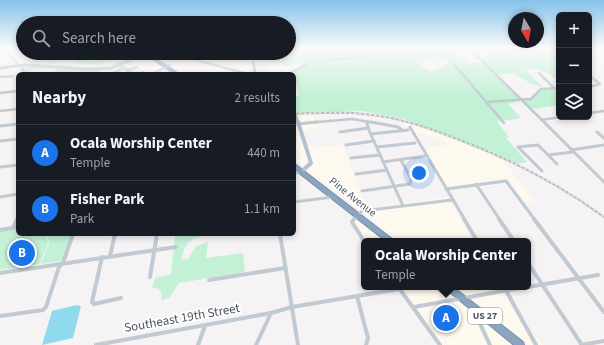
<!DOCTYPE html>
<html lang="en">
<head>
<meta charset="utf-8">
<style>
	body { margin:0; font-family:"Source Sans 3",sans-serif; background:#20242c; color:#f1f3f6 }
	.controls { position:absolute; right:12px; top:12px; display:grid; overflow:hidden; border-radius:6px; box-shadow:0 2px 6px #0003 }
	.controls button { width:36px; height:36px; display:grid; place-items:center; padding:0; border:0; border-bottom:1px solid #363941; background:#171b24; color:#f1f3f6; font:20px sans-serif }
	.compass { position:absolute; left:508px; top:12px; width:36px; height:36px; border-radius:50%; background:#171b24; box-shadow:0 2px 6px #0003; rotate:170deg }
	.you { position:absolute; left:419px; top:173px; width:14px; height:14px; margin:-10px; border:3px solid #fff; border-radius:50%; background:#1a73e8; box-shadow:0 0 0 6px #1a73e833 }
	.badge { display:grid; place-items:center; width:26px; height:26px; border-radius:50%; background:#1a73e8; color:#fff; font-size:13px; font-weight:700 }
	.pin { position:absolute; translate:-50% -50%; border:2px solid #fff; box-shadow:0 1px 4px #0006 }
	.popup { position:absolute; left:361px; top:238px; width:170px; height:52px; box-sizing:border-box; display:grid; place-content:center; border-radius:6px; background:#171b24; filter:drop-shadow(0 1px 3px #0005); font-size:13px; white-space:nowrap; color:#9ea1a6 }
	.popup b { font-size:15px; color:#f1f3f6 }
	.popup::after { content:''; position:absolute; left:50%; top:100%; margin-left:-8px; border:8px solid transparent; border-top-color:#171b24 }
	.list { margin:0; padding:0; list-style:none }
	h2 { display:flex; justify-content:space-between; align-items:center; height:52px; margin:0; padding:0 16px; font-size:17px }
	h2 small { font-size:13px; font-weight:400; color:#9ea1a6 }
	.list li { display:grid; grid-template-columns:26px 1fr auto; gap:12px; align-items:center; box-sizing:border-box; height:56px; padding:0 16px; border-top:1px solid #363941 }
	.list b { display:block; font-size:15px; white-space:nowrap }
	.list p { margin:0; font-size:13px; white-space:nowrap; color:#9ea1a6 }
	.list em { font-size:13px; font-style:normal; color:#9ea1a6 }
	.icon { flex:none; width:22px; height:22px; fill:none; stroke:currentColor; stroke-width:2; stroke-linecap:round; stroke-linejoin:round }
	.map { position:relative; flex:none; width:604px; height:345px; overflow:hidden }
	.search { position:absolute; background:#171b24; box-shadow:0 2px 6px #0003; left:16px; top:16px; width:280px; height:44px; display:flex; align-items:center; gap:10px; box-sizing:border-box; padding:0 14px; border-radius:22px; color:#9ea1a6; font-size:15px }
	.panel { position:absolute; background:#171b24; box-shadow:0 2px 6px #0003; left:16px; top:72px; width:280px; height:164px; border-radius:6px }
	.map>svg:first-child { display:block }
</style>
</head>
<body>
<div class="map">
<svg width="604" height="345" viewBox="0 0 604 345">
	<rect width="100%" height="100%" fill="#f5f3f3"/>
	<g fill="#fdf9ef" fill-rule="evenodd">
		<polygon points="106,53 141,53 116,64 102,65"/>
		<polygon points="154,53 190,53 190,56 198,58 220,56 220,53 237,53 237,55 251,53 254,74 185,74"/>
		<polygon points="147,55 175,74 148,74 131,63"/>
		<polygon points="279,63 287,67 295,63 297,63 291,67 291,70 303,65 305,66 290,74 269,74 269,67"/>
		<polygon points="295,113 312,113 317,128 301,131"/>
		<polygon points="294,115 310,163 305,168 294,159"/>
		<path d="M404,119l97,39 35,45 -7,1 -4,-3 -18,-23 -63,10zM418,133h2l27,10v2l-22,2z"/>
		<polygon points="343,145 367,209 448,197 474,241 399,241 307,169 311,166 306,147"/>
		<polygon points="355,218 383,241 365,241 353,224"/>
		<polygon points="399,287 441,287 514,345 442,345"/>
		<polygon points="456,287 490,287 507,295 529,331 544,345 528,345"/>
	</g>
	<g fill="#c3f1d5" fill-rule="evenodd">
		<path d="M289,48h34l6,9 -5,-9h145l1,2 -12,3 11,10 13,-1 38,38 -33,1 -33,-38 47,58 -4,1 12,15 -3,1 21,24 -11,2 -112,-45 -41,-8 -68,2 -1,-16 5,-1c0,-9 -5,-13 -5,-22h-4l15,-8c-6,-5 -12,-2 -18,1l-8,-5 -8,-2 -2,-4 2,-3h18zM435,56l14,7 -19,9 -11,-8z"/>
		<path d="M498,48h55l6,4v11l-5,1 3,6 -1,3 3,2v6c-8,-5 -23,-17 -33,-10l17,16 -13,-4 -17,-10 -15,2 -18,-17z"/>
		<polygon points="79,53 106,53 102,65 75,63"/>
		<polygon points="40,66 91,70 100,71 98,74 51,74 59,68 29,70 33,74 26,74 19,68"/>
		<polygon points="542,89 559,89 559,105 532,109 523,101 533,99"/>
		<polygon points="522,101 508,104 521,118 503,121 488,102"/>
		<polygon points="18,229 18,234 46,234 48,243 40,264 0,270 0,231"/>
		<polygon points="47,234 74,234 66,260 41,264 49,243"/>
		<path d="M175,234h56c-20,4 -47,-5 -49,26l6,-1 8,-13 12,-4 -2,16 37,-5 2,19 -66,11 -9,14 -9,4 1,-6 -3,-6 -7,-2 3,-9 16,-4z"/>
	</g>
	<polygon fill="#90daee" points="77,305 81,306 73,338 42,345 52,311"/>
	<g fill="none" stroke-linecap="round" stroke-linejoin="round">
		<defs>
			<g id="highway">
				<polygon points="143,53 147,53 179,74 175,74"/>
				<polygon points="294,164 296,165 392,239 393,241 386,241 294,169"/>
				<polygon points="445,287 453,287 523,342 524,345 514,345 446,289"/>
			</g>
		</defs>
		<use href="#highway" stroke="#7690ad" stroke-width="2"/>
		<g stroke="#c1cad2" stroke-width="2.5">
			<polyline points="324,48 328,58 332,60 364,57"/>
			<polyline points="469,48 545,123"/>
			<polyline points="306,52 325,50"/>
			<polyline points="178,55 248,74"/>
			<polyline points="50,61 55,53"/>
			<polyline points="119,64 133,74"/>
			<polyline points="454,64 504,123"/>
			<polyline points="128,70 137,67"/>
			<polyline points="539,73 553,87"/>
			<polyline points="101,74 113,73"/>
			<polyline points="111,74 124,68"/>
			<polyline points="123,74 129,71"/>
			<polyline points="139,74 143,72"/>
			<polyline points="152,74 170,65"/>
			<polyline points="288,74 307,64"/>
			<polyline points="589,75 600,84 589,87"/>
			<polyline points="0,77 13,76"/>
			<polyline points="0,93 18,91"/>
			<polyline points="487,102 531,99 541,89 559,88"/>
			<polyline points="0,111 18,109"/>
			<polyline points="589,113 604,111"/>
			<polyline points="541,120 561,117"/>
			<polyline points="367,121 367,123"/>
			<polyline points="306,123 352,119 376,123"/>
		</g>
		<g stroke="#c1cad2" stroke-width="3">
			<polyline points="367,122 368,128 403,206"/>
			<polyline points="371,122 398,127 402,130"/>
			<polyline points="544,122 604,182"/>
			<polyline points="298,124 317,122"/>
			<polyline points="0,126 18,124"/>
			<polyline points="410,127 465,220"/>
			<polyline points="340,132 368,128"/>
			<polyline points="597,132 604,138"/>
			<polyline points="371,134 408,130"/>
			<polyline points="0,141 18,139"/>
			<polyline points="346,145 374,141"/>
			<polyline points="377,147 415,143"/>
			<polyline points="518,147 538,145 557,164"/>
			<polyline points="518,147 542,171"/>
			<polyline points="571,150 604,145"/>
			<polyline points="548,155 573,152"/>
			<polyline points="351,158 380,155"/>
			<polyline points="383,162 425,156"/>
			<polyline points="0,167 18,165"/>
			<polyline points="294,173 302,171"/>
			<polyline points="356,174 387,170"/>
			<polyline points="476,184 500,220"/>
			<polyline points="446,189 506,181 535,220"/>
			<polyline points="362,191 410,184 411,179 401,160"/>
			<polyline points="0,197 18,194"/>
			<polyline points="294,202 333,197"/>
			<polyline points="17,220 18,218"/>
			<polyline points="353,220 362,211 452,200"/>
		</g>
		<g stroke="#c1cad2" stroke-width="4">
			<polyline points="354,219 352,222 364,241"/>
			<polyline points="464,219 477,241"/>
			<polyline points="499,219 514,241"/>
			<polyline points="534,219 604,312"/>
			<polyline points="13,228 17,219"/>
			<polyline points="0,230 18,227"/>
			<polyline points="280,234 298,345"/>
			<polyline points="110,256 115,234"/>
			<polyline points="102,257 92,302 94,304 121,298"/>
			<polyline points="528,263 582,345"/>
			<polyline points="0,273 176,247"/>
			<polyline points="150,277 157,234"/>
			<polyline points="209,280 285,268"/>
			<polyline points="504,287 536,345"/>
			<polyline points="528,287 598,275"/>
			<polyline points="399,288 440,345"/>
			<polyline points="357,296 368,338 366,345"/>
			<polyline points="414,307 525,287"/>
			<polyline points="474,311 490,345"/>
			<polyline points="0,316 43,310 46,307 59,267 63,263 73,234"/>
			<polyline points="96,345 271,313"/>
			<polyline points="198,345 205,326"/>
			<polyline points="256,345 271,313 292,307 399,289"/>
			<polyline points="581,345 604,341"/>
		</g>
		<g stroke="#b3c2d1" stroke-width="3">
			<polyline points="252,53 255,74"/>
			<polyline points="24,65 90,69 111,68 148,53"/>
			<polyline points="0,68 15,66"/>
			<polyline points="294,111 298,123"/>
		</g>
		<polyline stroke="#b3c2d1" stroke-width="4" points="298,122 311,163 302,171"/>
		<use href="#highway" fill="#8ba5c1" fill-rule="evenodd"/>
		<defs>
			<g id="rail">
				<polyline points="4,48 27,74"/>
				<path d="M294,114c28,-1 57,-3 85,2 28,4 55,14 81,24 52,20 99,44 144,77"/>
			</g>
		</defs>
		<use href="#rail" stroke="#b5b8bd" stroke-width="2"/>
		<use href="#rail" stroke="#fff" stroke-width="1" stroke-dasharray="2.5" stroke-linecap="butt"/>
		<polyline stroke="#b3c2d1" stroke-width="3" points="15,66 24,65"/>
	</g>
	<linearGradient id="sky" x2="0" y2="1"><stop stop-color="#85c3ea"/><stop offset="0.5" stop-color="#fafafa"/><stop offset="1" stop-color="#fafafa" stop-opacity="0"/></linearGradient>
	<rect width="604" height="96" fill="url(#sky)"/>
	<g text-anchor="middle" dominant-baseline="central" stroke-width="3.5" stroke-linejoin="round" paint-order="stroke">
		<rect fill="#fff" stroke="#808990" stroke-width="1" x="468" y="308" width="34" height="16" rx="3"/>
		<g font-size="10" font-weight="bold" fill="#4a5661">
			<text x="485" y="316">US 27</text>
		</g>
		<g font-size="11" fill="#4a5661" stroke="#fff">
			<text transform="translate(353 197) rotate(38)">Pine Avenue</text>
		</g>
		<g font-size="13" fill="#4a5661" stroke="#fff">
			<text transform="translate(182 318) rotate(-10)">Southeast 19th Street</text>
		</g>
	</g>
</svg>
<div class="controls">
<button>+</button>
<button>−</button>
<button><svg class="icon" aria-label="layers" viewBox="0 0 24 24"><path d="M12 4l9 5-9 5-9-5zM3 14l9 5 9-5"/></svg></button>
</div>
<svg class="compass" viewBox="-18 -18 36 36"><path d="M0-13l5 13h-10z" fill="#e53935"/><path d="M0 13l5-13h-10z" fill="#9ea1a6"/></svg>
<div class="you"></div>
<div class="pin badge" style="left:446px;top:318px">A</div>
<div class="popup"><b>Ocala Worship Center</b>Temple</div>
<div class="pin badge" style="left:22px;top:253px">B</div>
<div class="search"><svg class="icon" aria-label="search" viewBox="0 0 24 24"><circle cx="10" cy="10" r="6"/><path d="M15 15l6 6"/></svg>Search here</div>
<section class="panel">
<h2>Nearby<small>2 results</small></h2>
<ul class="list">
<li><span class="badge">A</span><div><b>Ocala Worship Center</b><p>Temple</p></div><em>440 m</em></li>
<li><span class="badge">B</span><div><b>Fisher Park</b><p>Park</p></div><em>1.1 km</em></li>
</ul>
</section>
</div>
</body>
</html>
